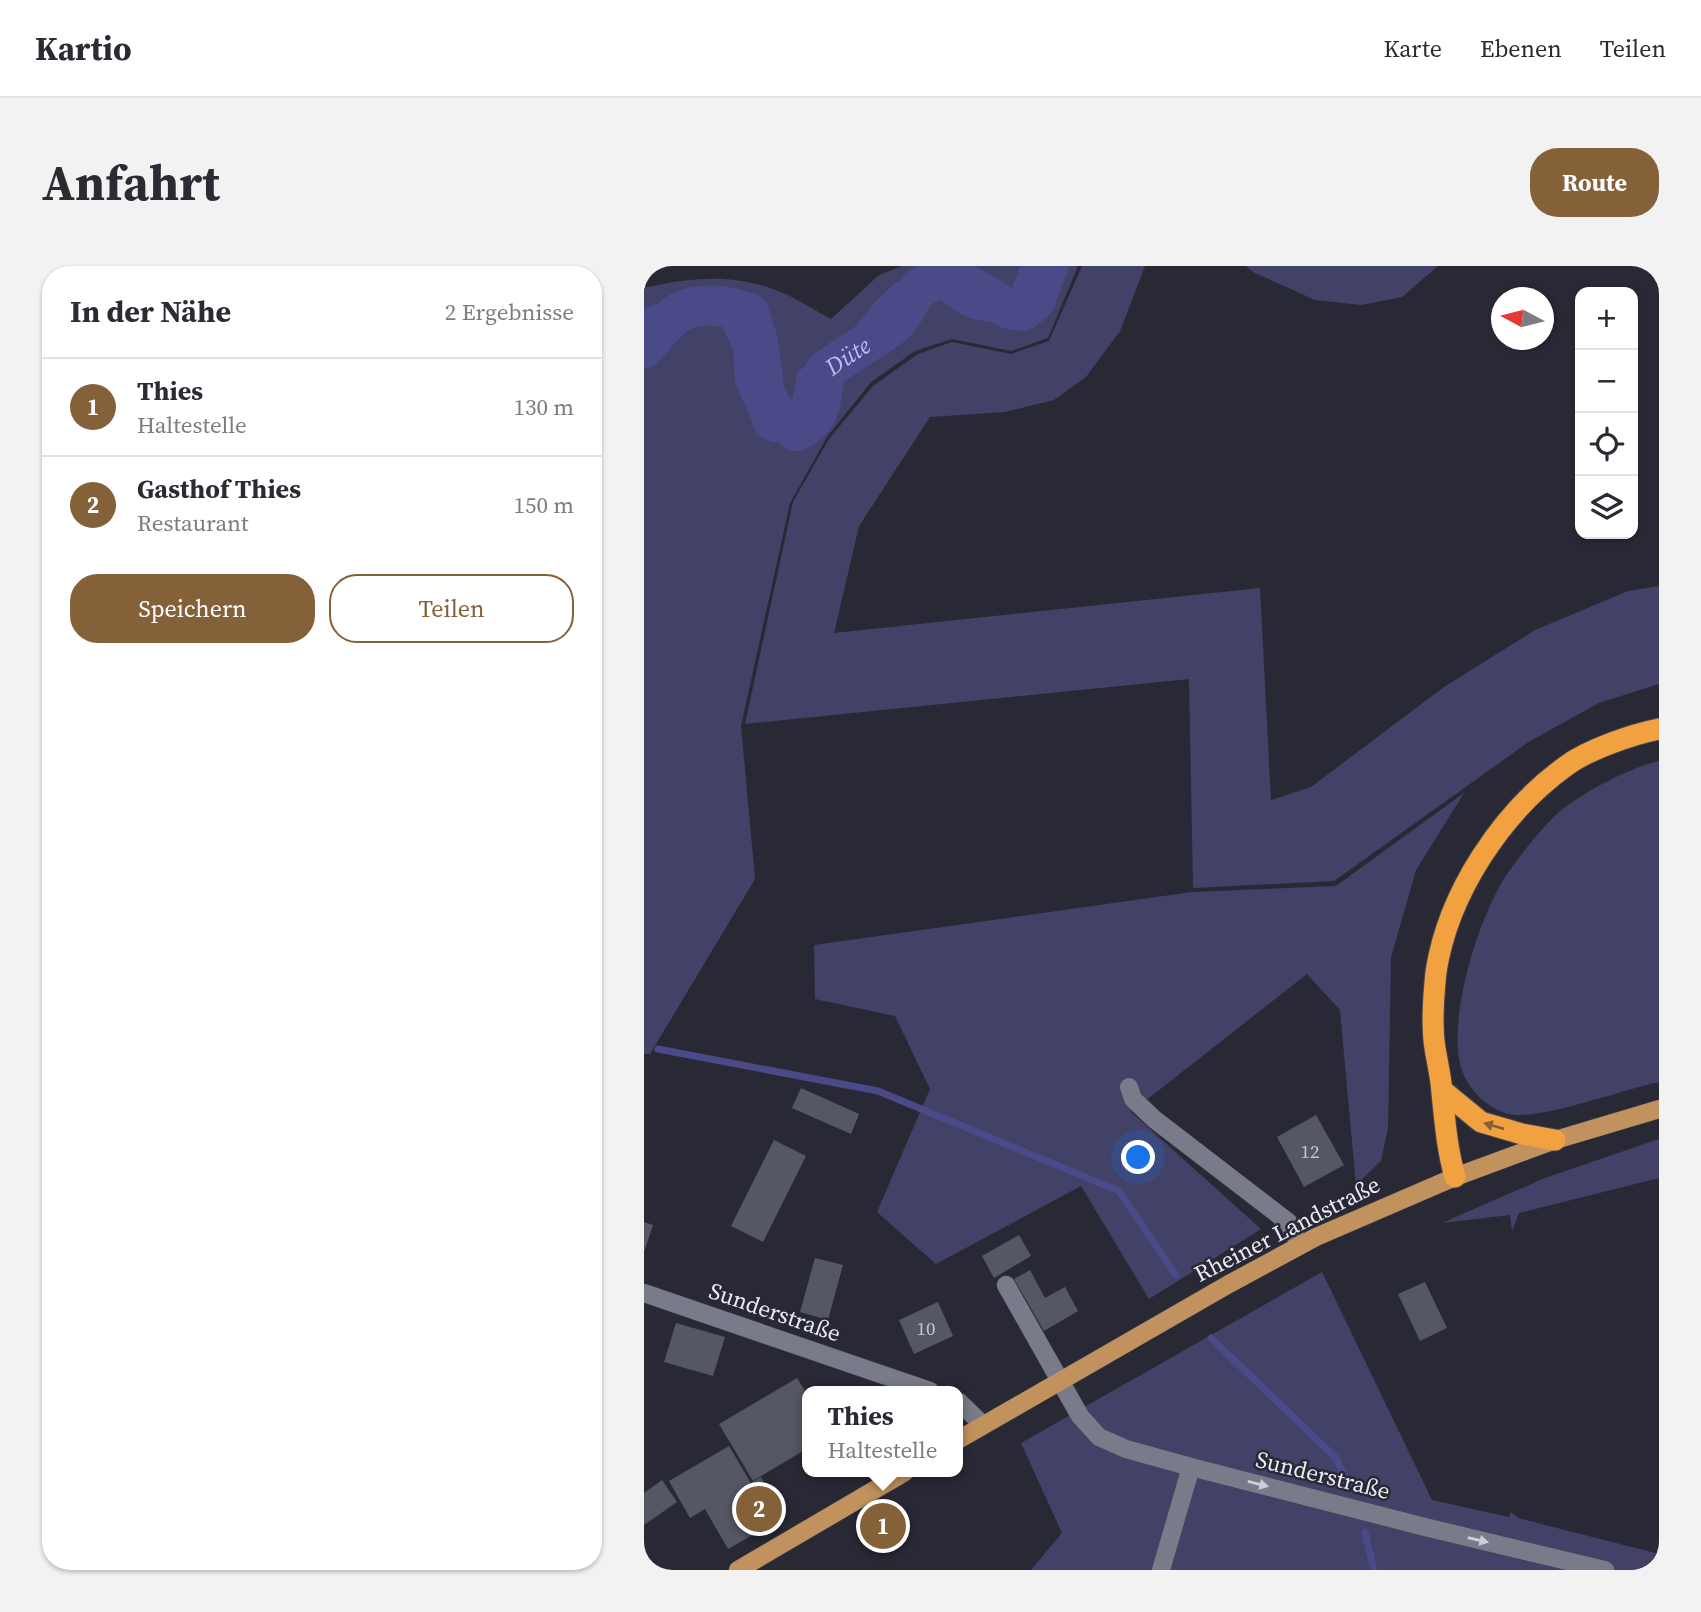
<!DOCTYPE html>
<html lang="de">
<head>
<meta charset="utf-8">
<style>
	body { margin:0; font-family:"Source Serif 4",serif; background:#f2f2f3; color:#2b2b33 }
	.controls { position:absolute; right:21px; top:21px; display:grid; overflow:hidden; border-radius:14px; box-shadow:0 2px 5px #0004 }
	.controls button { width:63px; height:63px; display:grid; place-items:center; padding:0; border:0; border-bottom:2px solid #e1e1e2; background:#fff; color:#2b2b33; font:35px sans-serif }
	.compass { position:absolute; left:847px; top:21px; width:63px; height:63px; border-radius:50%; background:#fff; box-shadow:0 2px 5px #0004; rotate:277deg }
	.you { position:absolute; left:495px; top:892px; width:24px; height:24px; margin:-18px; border:5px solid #fff; border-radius:50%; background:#1a73e8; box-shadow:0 0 0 10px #1a73e833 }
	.badge { display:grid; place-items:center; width:46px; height:46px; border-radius:50%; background:#85613a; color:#fff; font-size:23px; font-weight:700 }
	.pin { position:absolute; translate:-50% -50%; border:4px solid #fff; box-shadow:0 2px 7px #0006 }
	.popup { position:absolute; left:158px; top:1120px; width:161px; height:91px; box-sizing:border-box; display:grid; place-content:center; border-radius:14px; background:#fff; filter:drop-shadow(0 2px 5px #0005); font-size:23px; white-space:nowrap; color:#7c7c81 }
	.popup b { font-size:26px; color:#2b2b33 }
	.popup::after { content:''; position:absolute; left:50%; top:100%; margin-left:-14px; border:14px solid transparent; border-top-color:#fff }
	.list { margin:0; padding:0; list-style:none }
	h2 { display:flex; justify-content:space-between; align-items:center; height:91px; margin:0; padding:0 28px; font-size:30px }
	h2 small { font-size:23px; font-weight:400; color:#7c7c81 }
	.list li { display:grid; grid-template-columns:46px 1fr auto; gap:21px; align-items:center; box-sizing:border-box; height:98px; padding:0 28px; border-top:2px solid #e1e1e2 }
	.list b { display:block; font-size:26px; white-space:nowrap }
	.list p { margin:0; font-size:23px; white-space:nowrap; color:#7c7c81 }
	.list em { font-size:23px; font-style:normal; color:#7c7c81 }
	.actions { display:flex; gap:14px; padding:21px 28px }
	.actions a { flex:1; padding:16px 0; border:2px solid #85613a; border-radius:28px; text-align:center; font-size:24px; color:#85613a }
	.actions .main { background:#85613a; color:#fff }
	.icon { flex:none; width:38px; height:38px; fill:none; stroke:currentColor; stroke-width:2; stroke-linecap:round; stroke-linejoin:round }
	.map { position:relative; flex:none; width:1015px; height:1304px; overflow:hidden; border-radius:28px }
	header { display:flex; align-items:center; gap:42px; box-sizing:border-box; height:98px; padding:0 35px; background:#fff; border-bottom:2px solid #e1e1e2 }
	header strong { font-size:33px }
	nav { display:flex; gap:38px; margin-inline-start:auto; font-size:24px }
	.intro { display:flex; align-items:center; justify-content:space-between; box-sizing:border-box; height:168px; padding:0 42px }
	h1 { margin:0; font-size:49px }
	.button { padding:18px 32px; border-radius:28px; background:#85613a; color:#fff; font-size:24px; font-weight:700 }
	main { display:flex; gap:42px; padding:0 42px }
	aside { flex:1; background:#fff; border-radius:28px; box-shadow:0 2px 5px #0004 }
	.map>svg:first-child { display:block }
</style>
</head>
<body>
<header>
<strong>Kartio</strong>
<nav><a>Karte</a><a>Ebenen</a><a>Teilen</a></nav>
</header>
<div class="intro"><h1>Anfahrt</h1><a class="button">Route</a></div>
<main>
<aside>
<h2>In der Nähe<small>2 Ergebnisse</small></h2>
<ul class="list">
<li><span class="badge">1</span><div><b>Thies</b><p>Haltestelle</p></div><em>130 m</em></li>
<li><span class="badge">2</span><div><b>Gasthof Thies</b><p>Restaurant</p></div><em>150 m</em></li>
</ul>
<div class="actions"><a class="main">Speichern</a><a>Teilen</a></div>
</aside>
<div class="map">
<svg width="1015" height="1304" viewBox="0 0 1015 1304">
	<rect width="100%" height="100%" fill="#292936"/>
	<g fill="#424268">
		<path d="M258,0h176l-30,72 -37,13 -59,-12 -37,12 -44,31 -44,55 -37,66 -49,223 14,153 -105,175h-6v-766c48,-11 92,-15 139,5 17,7 32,18 48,26l48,-44z"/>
		<polygon points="438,0 501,0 476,65 442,111 410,134 361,146 286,151 215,260 190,367 616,322 627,534 667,521 800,421 891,364 984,325 1015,320 1015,418 955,437 886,475 690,615 549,622 545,413 101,458 149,236 185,173 229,120 274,88 308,76 367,88 405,75"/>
		<polygon points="602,0 794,0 758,31 717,39 671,34 609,6"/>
		<path d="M1015,495v321c-34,7 -121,39 -150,32 -23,-6 -43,-26 -49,-50 -12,-52 22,-161 55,-201 12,-16 34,-44 49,-55 25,-19 66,-40 95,-47z"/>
		<polygon points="820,527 772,604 747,691 744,862 737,895 712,919 696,744 663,708 487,846 617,963 505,1033 437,920 292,998 233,946 286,823 251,750 171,733 170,679 548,626 692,620"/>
		<polygon points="1015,873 1015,912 875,947 868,965 866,949 798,957 901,912"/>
		<polygon points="678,1006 788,1234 865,1251 867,1246 874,1252 1015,1288 1015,1304 387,1304 418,1267 377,1177"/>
	</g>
	<path fill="#4b4a89" d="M376,0h18c-4,15 -7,33 -17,45 -16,17 -48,11 -65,0 -11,-7 -20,-18 -34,-16 -16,2 -23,22 -34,33 -20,20 -48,31 -71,47 -7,22 -8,67 -40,67 -6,1 -14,-5 -20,-7l-22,-54 -2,-31 -12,-26c-27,-9 -56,-9 -77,13v-28c19,-10 62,-16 83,-9 5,2 10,5 15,8 8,23 9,88 27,102 6,5 14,1 21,-1l8,-37 30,-26 14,-5 15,-16 17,-22 22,-21 23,-7 22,2 33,21 27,4 9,-7z"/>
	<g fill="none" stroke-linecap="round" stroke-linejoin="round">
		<g stroke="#4b4a89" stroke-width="7">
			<polyline points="14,783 234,825 475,925 532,1009"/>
			<polyline points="567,1072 692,1192 704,1218"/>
			<polyline points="721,1266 730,1304"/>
		</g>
		<path stroke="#4b4a89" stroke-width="40" id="s1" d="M0,82c9,-10 17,-20 26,-29 22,-19 54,-15 79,-6l9,29 7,54 14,21 17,14c28,-12 25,-34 29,-60 22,-17 47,-30 69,-47 10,-9 14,-22 22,-32 10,-10 22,-14 35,-17l56,33 16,3 12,-10 13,-35"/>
	</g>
	<g fill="#565765">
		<polygon points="157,822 215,848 207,868 148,842"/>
		<polygon points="672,849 700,899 660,921 633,871"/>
		<polygon points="130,874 162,890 119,976 87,960"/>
		<polygon points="0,956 9,959 0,986"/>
		<polygon points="375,969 387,990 350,1012 338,990"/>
		<polygon points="171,992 199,999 184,1054 156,1046"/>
		<polygon points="386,1004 401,1032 421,1021 434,1045 400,1065 370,1013"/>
		<polygon points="781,1016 803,1062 776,1075 754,1028"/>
		<polygon points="294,1036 309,1070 270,1088 255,1054"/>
		<polygon points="32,1057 81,1071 69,1110 20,1096"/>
		<polygon points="153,1112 164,1130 164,1182 109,1215 75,1158"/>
		<polygon points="85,1180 107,1217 117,1211 140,1251 84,1283 61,1243 46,1252 25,1215"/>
		<polygon points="18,1214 33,1236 0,1259 0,1227"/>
	</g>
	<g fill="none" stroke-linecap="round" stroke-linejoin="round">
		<defs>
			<g id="minor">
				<polyline points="485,821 489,833 510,853 644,956 656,979"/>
				<polyline points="362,1019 436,1150 455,1171 482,1183 547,1201 781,1261 961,1304"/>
				<polyline points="0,1027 286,1125"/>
				<polyline points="314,1135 339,1159"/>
				<polyline points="517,1304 547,1201"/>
			</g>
			<g id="major">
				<polyline points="314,1174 585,1018 672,971 811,911 911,874 1015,843"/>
				<polyline points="94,1304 261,1206"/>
			</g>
			<g id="highway">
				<polyline points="798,824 837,856 878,868 911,874"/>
				<path d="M811,911c-8,-28 -10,-55 -13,-84 -1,-18 -6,-35 -8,-52 -2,-19 0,-50 2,-69 12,-79 66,-160 130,-206 21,-16 67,-32 93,-37"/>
			</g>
		</defs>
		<use href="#minor" stroke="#464651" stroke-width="19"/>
		<use href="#major" stroke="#464651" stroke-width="19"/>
		<use href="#highway" stroke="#464651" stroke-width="23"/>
		<use href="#minor" stroke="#7a7b8a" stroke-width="18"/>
		<use href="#major" stroke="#c1925d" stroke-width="18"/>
		<use href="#highway" stroke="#f1a13f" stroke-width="21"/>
	</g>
	<defs><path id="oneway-solid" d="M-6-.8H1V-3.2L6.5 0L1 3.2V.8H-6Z" transform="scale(1.75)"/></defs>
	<use fill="#835f3a" href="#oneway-solid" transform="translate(850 860) rotate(-164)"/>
	<g fill="#cecfda">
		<use href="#oneway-solid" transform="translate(614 1218) rotate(14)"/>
		<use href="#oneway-solid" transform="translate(834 1274) rotate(13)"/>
	</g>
	<g text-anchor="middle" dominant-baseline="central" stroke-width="5" stroke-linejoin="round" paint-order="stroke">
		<g font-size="19" fill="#c5c6d0">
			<text x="666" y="885">12</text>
			<text x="282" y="1062">10</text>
		</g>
		<g font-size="23" fill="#eaebf4" stroke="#292936">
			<text transform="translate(643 963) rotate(-27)">Rheiner Landstraße</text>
			<text transform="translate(131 1046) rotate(19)">Sunderstraße</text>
			<text transform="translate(679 1209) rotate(14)">Sunderstraße</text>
		</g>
		<g font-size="24" font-style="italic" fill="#babcf5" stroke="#292936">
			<text stroke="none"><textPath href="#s1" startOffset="352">Düte</textPath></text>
		</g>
	</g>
</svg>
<div class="controls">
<button>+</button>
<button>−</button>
<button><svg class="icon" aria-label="locate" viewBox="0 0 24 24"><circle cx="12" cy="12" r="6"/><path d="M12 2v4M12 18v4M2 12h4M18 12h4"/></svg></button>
<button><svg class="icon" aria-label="layers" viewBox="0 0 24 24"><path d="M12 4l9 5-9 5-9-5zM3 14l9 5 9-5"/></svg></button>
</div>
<svg class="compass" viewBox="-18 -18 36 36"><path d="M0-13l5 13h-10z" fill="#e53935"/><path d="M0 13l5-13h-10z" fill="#7c7c81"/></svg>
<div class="you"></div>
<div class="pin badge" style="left:239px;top:1260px">1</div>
<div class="popup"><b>Thies</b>Haltestelle</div>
<div class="pin badge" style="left:115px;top:1243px">2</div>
</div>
</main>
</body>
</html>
